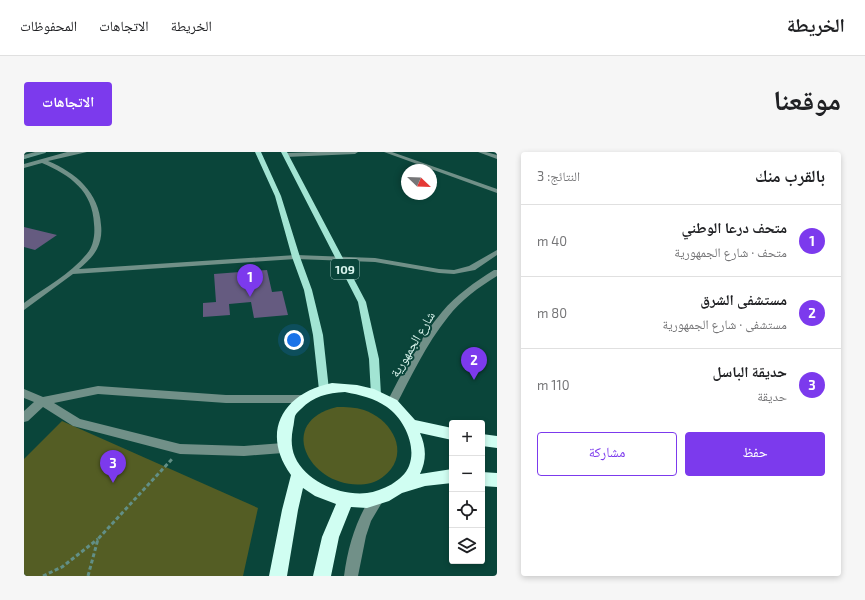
<!DOCTYPE html>
<html lang="ar">
<head>
<meta charset="utf-8">
<style>
	body { margin:0; font-family:"Exo 2","Noto Naskh Arabic",sans-serif; background:#f6f6f6; color:#202124; direction:rtl }
	.controls { position:absolute; right:12px; bottom:12px; display:grid; overflow:hidden; border-radius:4px; box-shadow:0 2px 6px #0003 }
	.controls button { width:36px; height:36px; display:grid; place-items:center; padding:0; border:0; border-bottom:1px solid #e0e0e0; background:#fff; color:#202124; font:20px sans-serif }
	.compass { position:absolute; left:377px; top:12px; width:36px; height:36px; border-radius:50%; background:#fff; box-shadow:0 2px 6px #0003; rotate:113deg }
	.you { position:absolute; left:270px; top:188px; width:14px; height:14px; margin:-10px; border:3px solid #fff; border-radius:50%; background:#1a73e8; box-shadow:0 0 0 6px #1a73e833 }
	.badge { display:grid; place-items:center; width:26px; height:26px; border-radius:50%; background:#7c3aed; color:#fff; font-size:13px; font-weight:700 }
	.pin { position:absolute; translate:-50% -33px; filter:drop-shadow(0 1px 2px #0008) }
	.pin::after { content:''; position:absolute; top:21px; width:14px; height:12px; background:inherit; clip-path:polygon(0 0,100% 0,50% 100%) }
	.list { margin:0; padding:0; list-style:none }
	h2 { display:flex; justify-content:space-between; align-items:center; height:52px; margin:0; padding:0 16px; font-size:17px }
	h2 small { font-size:13px; font-weight:400; color:#757577 }
	.list li { display:grid; grid-template-columns:26px 1fr auto; gap:12px; align-items:center; box-sizing:border-box; height:72px; padding:0 16px; border-top:1px solid #e0e0e0 }
	.list b { display:block; font-size:15px; white-space:nowrap }
	.list p { margin:0; font-size:13px; white-space:nowrap; color:#757577 }
	.list em { font-size:13px; font-style:normal; color:#757577 }
	.actions { display:flex; gap:8px; padding:12px 16px }
	.actions a { flex:1; padding:9px 0; border:1px solid #7c3aed; border-radius:4px; text-align:center; font-size:14px; color:#7c3aed }
	.actions .main { background:#7c3aed; color:#fff }
	.icon { flex:none; width:22px; height:22px; fill:none; stroke:currentColor; stroke-width:2; stroke-linecap:round; stroke-linejoin:round }
	.map { position:relative; flex:none; width:473px; height:424px; overflow:hidden; direction:ltr; border-radius:4px }
	header { display:flex; align-items:center; gap:24px; box-sizing:border-box; height:56px; padding:0 20px; background:#fff; border-bottom:1px solid #e0e0e0 }
	header strong { font-size:19px }
	nav { display:flex; gap:22px; margin-inline-start:auto; font-size:14px }
	.intro { display:flex; align-items:center; justify-content:space-between; box-sizing:border-box; height:96px; padding:0 24px }
	h1 { margin:0; font-size:28px }
	.button { padding:10px 18px; border-radius:4px; background:#7c3aed; color:#fff; font-size:14px; font-weight:700 }
	main { display:flex; gap:24px; padding:0 24px }
	aside { flex:1; background:#fff; border-radius:4px; box-shadow:0 2px 6px #0003 }
	.map>svg:first-child { display:block }
</style>
</head>
<body>
<header>
<strong>الخريطة</strong>
<nav><a>الخريطة</a><a>الاتجاهات</a><a>المحفوظات</a></nav>
</header>
<div class="intro"><h1>موقعنا</h1><a class="button">الاتجاهات</a></div>
<main>
<aside>
<h2>بالقرب منك<small>النتائج: 3</small></h2>
<ul class="list">
<li><span class="badge">1</span><div><b>متحف درعا الوطني</b><p>متحف · شارع الجمهورية</p></div><em>40 m</em></li>
<li><span class="badge">2</span><div><b>مستشفى الشرق</b><p>مستشفى · شارع الجمهورية</p></div><em>80 m</em></li>
<li><span class="badge">3</span><div><b>حديقة الباسل</b><p>حديقة</p></div><em>110 m</em></li>
</ul>
<div class="actions"><a class="main">حفظ</a><a>مشاركة</a></div>
</aside>
<div class="map">
<svg width="473" height="424" viewBox="0 0 473 424">
	<rect width="100%" height="100%" fill="#0a453a"/>
	<g fill="#545d24">
		<path d="M313,255c9,0 18,0 27,3 24,8 44,36 27,59 -5,6 -12,12 -20,14 -56,13 -101,-60 -34,-76z"/>
		<polygon points="38,269 234,356 219,424 0,424 0,307"/>
	</g>
	<g fill="#655b80">
		<polygon points="0,75 33,83 11,98 0,95"/>
		<polygon points="243,118 248,140 258,139 264,163 230,166 227,150 205,152 206,163 179,165 179,151 192,150 190,122"/>
	</g>
	<g fill="none" stroke-linecap="round" stroke-linejoin="round">
		<g stroke="#628f86" stroke-width="3" stroke-dasharray="4 2.5" stroke-linecap="butt">
			<polyline points="19,424 38,415 74,387"/>
			<polyline points="64,424 74,387 148,307"/>
		</g>
		<g fill="#719088" fill-rule="evenodd">
			<polygon points="11,0 20,0 0,7 0,3"/>
			<path d="M43,0h20l-39,9c28,12 51,31 53,64 1,8 0,16 -4,24 -4,8 -11,14 -18,20l217,-14 79,3 64,11 15,1 15,-4 28,-16v5l-22,15 -21,4 -15,-1 -64,-11 -79,-3 -223,15 -49,36v-7c21,-16 49,-30 65,-52 5,-8 6,-18 5,-27 -1,-33 -24,-49 -52,-61l-18,5v-4z"/>
			<polygon points="294,0 334,0 331,2 262,5 259,3 262,1"/>
			<polygon points="360,0 368,0 473,37 473,41"/>
			<polygon points="454,0 462,0 473,3 473,7"/>
			<path d="M470,118h3v6c-18,11 -36,24 -49,41 -22,27 -37,60 -53,90l-4,1 -4,-1 -1,-3c16,-31 33,-65 56,-92 14,-17 33,-30 52,-42z"/>
			<polygon points="74,234 202,243 279,243 283,244 284,247 283,250 279,251 202,251 74,242 30,251 56,267 156,292 220,294 259,291 263,292 265,296 263,300 259,301 220,304 156,302 49,274 19,255 4,269 0,270 0,259 10,250 0,246 0,237 19,245"/>
			<path d="M353,341l5,2 2,4 -13,22 -5,15 -8,40h-14c4,-30 12,-56 28,-81z"/>
		</g>
		<g fill="#a2e4d3" fill-rule="evenodd">
			<polygon points="231,0 237,0 257,44 276,105 288,138 299,183 305,238 304,241 296,241 295,238 289,183 280,138 268,105 251,44"/>
			<polygon points="257,0 263,0 342,150 355,207 357,243 356,246 348,246 347,243 345,207 334,150"/>
		</g>
		<g fill="#d0fef2" fill-rule="evenodd">
			<path d="M308,231l25,2 17,4 23,11 18,20 37,8v12l-32,-7c6,14 7,26 0,41l32,-5v14l-27,3 -23,7 -13,8 -22,7 -16,-1 -12,30 -8,39h-18l9,-39 14,-33 -21,-8 -12,-8 -5,22 -11,66h-18l13,-66 9,-35c-31,-43 -8,-82 41,-92zM321,240c15,3 29,6 42,15 17,12 30,39 22,59 -6,15 -27,25 -42,27 -26,3 -61,-11 -72,-36 -4,-9 -4,-19 -2,-29 1,-4 1,-8 2,-12 1,-3 4,-5 6,-7 13,-13 26,-16 44,-17z"/>
			<polygon points="458,282 473,284 473,296 458,294"/>
			<polygon points="458,320 473,321 473,335 458,334"/>
		</g>
		<polyline stroke="#6f9a91" stroke-width="2" points="0,6 21,0"/>
	</g>
	<g text-anchor="middle" dominant-baseline="central" stroke-width="4" stroke-linejoin="round" paint-order="stroke">
		<rect fill="#0a453a" stroke="#9abfb7" stroke-width="1" x="307" y="107" width="28" height="20" rx="3"/>
		<g font-size="12" font-weight="bold" fill="#d8f3ec">
			<text x="321" y="117">109</text>
		</g>
		<g font-size="13" fill="#d8f3ec" stroke="#0a453a">
			<text transform="translate(388 192) rotate(-59)">شارع الجمهورية</text>
		</g>
	</g>
</svg>
<div class="controls">
<button>+</button>
<button>−</button>
<button><svg class="icon" aria-label="locate" viewBox="0 0 24 24"><circle cx="12" cy="12" r="6"/><path d="M12 2v4M12 18v4M2 12h4M18 12h4"/></svg></button>
<button><svg class="icon" aria-label="layers" viewBox="0 0 24 24"><path d="M12 4l9 5-9 5-9-5zM3 14l9 5 9-5"/></svg></button>
</div>
<svg class="compass" viewBox="-18 -18 36 36"><path d="M0-13l5 13h-10z" fill="#e53935"/><path d="M0 13l5-13h-10z" fill="#757577"/></svg>
<div class="you"></div>
<div class="pin badge" style="left:226px;top:145px">1</div>
<div class="pin badge" style="left:450px;top:228px">2</div>
<div class="pin badge" style="left:89px;top:331px">3</div>
</div>
</main>
</body>
</html>
